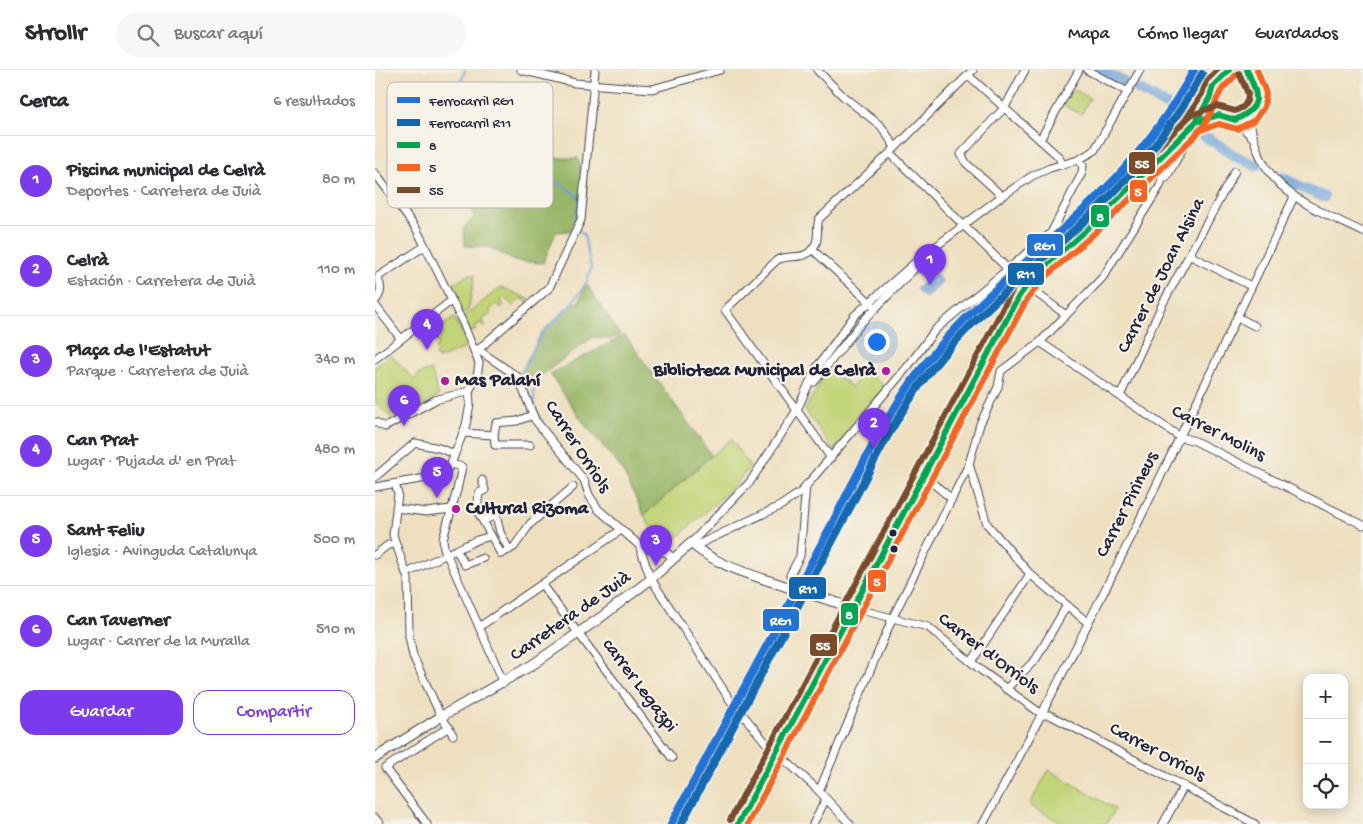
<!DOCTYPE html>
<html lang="es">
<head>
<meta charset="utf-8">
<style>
	body { margin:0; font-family:"Gochi Hand",sans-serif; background:#f7f7f7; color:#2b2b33 }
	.controls { position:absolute; right:15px; bottom:15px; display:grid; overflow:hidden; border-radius:10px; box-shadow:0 2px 12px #0003 }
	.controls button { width:45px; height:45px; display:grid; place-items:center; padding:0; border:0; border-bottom:1px solid #e1e1e2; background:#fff; color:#2b2b33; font:25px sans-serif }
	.you { position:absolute; left:501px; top:271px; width:18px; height:18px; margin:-12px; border:4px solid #fff; border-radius:50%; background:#1a73e8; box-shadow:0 0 0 8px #1a73e833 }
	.badge { display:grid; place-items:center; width:32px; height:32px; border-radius:50%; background:#7c3aed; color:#fff; font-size:16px; font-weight:700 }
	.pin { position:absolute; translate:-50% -41px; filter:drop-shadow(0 1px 2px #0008) }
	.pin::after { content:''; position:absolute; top:26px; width:18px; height:15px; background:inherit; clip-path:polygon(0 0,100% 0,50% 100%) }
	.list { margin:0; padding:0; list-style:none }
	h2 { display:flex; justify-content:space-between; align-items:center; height:65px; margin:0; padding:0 20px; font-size:21px }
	h2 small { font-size:16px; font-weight:400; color:#7c7c81 }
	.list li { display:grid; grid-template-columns:32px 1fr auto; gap:15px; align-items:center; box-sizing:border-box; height:90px; padding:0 20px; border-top:1px solid #e1e1e2 }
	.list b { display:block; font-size:19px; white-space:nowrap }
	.list p { margin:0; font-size:16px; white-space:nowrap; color:#7c7c81 }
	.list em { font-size:16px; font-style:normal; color:#7c7c81 }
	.actions { display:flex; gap:10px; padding:15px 20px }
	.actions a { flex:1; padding:11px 0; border:1px solid #7c3aed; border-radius:15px; text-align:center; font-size:18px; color:#7c3aed }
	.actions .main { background:#7c3aed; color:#fff }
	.icon { flex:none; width:28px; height:28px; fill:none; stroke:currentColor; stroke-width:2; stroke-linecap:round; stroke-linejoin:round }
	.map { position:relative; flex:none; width:988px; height:754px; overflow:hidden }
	header { display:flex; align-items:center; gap:30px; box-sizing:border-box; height:70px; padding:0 25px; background:#fff; border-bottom:1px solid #e1e1e2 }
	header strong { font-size:24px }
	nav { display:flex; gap:28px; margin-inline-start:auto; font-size:18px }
	.search { width:350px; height:45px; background:#f7f7f7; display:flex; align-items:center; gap:12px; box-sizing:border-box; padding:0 18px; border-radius:28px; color:#7c7c81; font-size:19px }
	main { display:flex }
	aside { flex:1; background:#fff }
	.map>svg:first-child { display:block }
</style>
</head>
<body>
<header>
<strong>Strollr</strong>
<div class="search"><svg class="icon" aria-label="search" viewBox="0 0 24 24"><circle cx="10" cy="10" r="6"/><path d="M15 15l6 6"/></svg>Buscar aquí</div>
<nav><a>Mapa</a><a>Cómo llegar</a><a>Guardados</a></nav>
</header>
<main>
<aside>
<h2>Cerca<small>6 resultados</small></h2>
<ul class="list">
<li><span class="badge">1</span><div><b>Piscina municipal de Celrà</b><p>Deportes · Carretera de Juià</p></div><em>80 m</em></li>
<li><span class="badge">2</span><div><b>Celrà</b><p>Estación · Carretera de Juià</p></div><em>110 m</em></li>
<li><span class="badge">3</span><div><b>Plaça de l'Estatut</b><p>Parque · Carretera de Juià</p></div><em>340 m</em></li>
<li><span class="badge">4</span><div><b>Can Prat</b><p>Lugar · Pujada d' en Prat</p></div><em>480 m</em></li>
<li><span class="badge">5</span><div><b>Sant Feliu</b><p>Iglesia · Avinguda Catalunya</p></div><em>500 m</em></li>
<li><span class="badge">6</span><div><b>Can Taverner</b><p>Lugar · Carrer de la Muralla</p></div><em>510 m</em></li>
</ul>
<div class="actions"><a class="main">Guardar</a><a>Compartir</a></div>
</aside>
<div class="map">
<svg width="988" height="754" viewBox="0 0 988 754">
	<rect width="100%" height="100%" fill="#f7f3e8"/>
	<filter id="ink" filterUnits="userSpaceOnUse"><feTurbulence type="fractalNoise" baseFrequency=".02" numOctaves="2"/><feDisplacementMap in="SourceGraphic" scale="10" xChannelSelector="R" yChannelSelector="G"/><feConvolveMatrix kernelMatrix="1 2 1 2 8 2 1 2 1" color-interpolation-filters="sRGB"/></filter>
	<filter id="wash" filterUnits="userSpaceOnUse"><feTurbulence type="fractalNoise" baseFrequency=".0096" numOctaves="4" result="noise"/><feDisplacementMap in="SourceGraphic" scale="20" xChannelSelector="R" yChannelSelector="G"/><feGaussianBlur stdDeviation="1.12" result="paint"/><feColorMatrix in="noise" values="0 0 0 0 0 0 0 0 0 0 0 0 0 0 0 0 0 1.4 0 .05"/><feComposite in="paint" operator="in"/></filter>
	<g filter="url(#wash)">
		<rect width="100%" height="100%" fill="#eedfbf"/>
		<g fill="#c1d477" stroke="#727b59">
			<polygon points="698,19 715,28 706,44 688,35"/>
			<polygon points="93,205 100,205 93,240 88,244 76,216"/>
			<polygon points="126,217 158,231 154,233 146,228 138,236 129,227 126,231 129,235 126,238 123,234 114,240 117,243 107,250 111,256 109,258 106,253 100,256 102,260 95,262 87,248"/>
			<polygon points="79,248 95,276 63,289 60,285 63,282 60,279 64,274 60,269 55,272 51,266"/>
			<polygon points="16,285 39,310 44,304 56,300 64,326 19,351 0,332 0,297"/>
			<polygon points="453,300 477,317 490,300 512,318 459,381 430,339"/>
			<polygon points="356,369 375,397 359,416 293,476 285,475 269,445"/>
			<polygon points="674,700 740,739 731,754 689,754 654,735"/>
		</g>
		<g fill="#98b668" stroke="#5d6c52">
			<polygon points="176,88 203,88 212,120 202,157 193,161 181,162 168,193 139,191 114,177 90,176 89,157 99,147 93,125 91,100 114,97 152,99"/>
			<polygon points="211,213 245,265 234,269 218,267 163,308 148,312 144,306 166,263 196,234 204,232"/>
			<polygon points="250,265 336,385 269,445 247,399 210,355 175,304"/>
		</g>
		<polygon fill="#6ca0d9" stroke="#47618a" points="560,203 568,212 550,228 541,219"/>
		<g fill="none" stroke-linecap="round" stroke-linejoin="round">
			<g stroke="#6ca0d9" stroke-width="2">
				<path d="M90,0l-4,12 6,11 22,7 11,9 1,10 -5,3c-2,24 15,41 31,57 22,-2 37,4 53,20l-6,25"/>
				<path d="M178,367c-7,-9 -12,-17 -17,-27 -6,-16 5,-23 -13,-34l-1,-4 20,-38 28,-28 17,-24 4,-14 -7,-33 -4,-4"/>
			</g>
			<g stroke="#6ca0d9" stroke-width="11">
				<polyline points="722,0 749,12"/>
				<polyline points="763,19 793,36"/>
				<polyline points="806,43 814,49"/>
				<polyline points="819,59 860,86 881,96"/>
				<polyline points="907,108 923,116"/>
				<polyline points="930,119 949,127"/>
			</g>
		</g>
	</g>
	<g filter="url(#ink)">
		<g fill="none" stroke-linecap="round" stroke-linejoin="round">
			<polyline stroke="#c5b9a5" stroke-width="7" stroke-dasharray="7 3.5" stroke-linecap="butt" points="357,633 368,645"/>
			<polyline stroke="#c5b9a5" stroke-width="9" stroke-dasharray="9 4.5" stroke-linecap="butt" points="415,518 435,524"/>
			<defs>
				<g id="minor">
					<polyline points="146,0 200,13 277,19 345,0"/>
					<polyline points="442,0 469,27 506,56 520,77"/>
					<polyline points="712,0 753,22"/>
					<polyline points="593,5 684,87 687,94"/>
					<path d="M874,44c8,75 54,89 114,118"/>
					<polyline points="860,50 877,67"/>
					<polyline points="665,70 704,0"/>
					<polyline points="515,83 632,198"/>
					<polyline points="0,103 42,160 88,253 104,293 102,307 94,321 95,334 91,355 76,394"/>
					<polyline points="791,108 818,61"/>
					<polyline points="627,126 591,93 586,84 630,37 650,0"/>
					<polyline points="437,179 501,238"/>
					<polyline points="814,185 876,216"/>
					<polyline points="652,216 691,245"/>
					<path d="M0,231c7,-7 7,-14 3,-22l1,-3 46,-30"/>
					<polyline points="0,235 26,269"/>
					<polyline points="862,247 880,256"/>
					<polyline points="665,272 805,367 820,371 988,455"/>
					<polyline points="102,279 143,307 160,350 209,410 214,425 223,439 264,475 292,483 299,489"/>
					<polyline points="104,280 107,276 174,218 206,150 220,0"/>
					<polyline points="0,289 76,231"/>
					<polyline points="439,312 488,251 543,195"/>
					<polyline points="745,326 787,235 860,101"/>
					<polyline points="0,352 10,357 60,330 94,321"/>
					<polyline points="88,363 119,365 121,353 142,351 158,345"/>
					<polyline points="119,365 120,375 155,375"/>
					<path d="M456,388l-106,-148 52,-50c14,-8 29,4 39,-17 3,-8 0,-16 3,-24l71,-66 83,-83"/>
					<polyline points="594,394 612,454 655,504 712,552"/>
					<polyline points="549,406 577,429"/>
					<polyline points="0,407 40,373 64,378 79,384"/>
					<polyline points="107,410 110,420 104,423 102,440 108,451 121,445"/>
					<polyline points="20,414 23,424 18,465 33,509 34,566 38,586 64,642 78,665"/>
					<polyline points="0,417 68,405 76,394 87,397 82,420 68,469 69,478 129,613"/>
					<polyline points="133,437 120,441 125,462 134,480"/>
					<polyline points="21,438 51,442 76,439"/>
					<polyline points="108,451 126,484 139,477 155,454 198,417"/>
					<polyline points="316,473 375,412 422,340 440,300 479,246 543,190 623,129 657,106 675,98 703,90 719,81 765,0"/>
					<polyline points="264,475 276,509 357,633"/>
					<polyline points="320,476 405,436 426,422 534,295 560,260 676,163 707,103 708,95 703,90"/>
					<polyline points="82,481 90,495 108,488"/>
					<polyline points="0,485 13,475 20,474"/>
					<polyline points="32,503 102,470 116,466"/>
					<polyline points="415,505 425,486 431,415"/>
					<polyline points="167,515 297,688"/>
					<polyline points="478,538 553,557 607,601 668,645"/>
					<polyline points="104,557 246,460"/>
					<polyline points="597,591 655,504"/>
					<polyline points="631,619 661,589 692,535"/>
					<polyline points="368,645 392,674 441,718 475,754"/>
					<polyline points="668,645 675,645 880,754"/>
					<polyline points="444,721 518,547 594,394 605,354 623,317 626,301 665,272 728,207 785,116 797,77"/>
					<polyline points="0,748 5,754"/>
					<polyline points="52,754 10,698 74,657"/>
					<polyline points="438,754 451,729"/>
					<path d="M608,754c112,-205 211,-416 311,-627"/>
					<polyline points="788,754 809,716"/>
				</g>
				<g id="tertiary">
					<polyline points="435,524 478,538"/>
					<path d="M0,688l67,-42 90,-51 68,-47 51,-39 40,-36c26,24 66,33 99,45"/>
				</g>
				<g id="primary">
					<circle cx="859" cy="26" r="24"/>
					<polyline points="363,754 644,226 661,204 717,154 821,52 835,27"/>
				</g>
			</defs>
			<use href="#minor" stroke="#413e4f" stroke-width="9"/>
			<use href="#tertiary" stroke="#413e4f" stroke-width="11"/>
			<use href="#primary" stroke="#413e4f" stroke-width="14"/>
			<use href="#minor" stroke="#fff" stroke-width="7"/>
			<use href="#tertiary" stroke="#fff" stroke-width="9"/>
			<use href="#primary" stroke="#febb71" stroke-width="11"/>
			<defs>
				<g id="bus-1">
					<polyline points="815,58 821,52 835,27 838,16 854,0"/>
					<path d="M363,754l281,-528 17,-22 56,-50 104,-102 23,-7 16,5c29,-13 23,-25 12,-50"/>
				</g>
				<g id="bus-2">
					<path d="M821,64c13,-12 17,-28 25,-43 3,-5 10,-10 14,-15"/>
					<polyline points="373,754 651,231 667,210 723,160 826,60 844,54 862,59 880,50 889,37 891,23 882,0"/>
				</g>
				<g id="bus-3">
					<polyline points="809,52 827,24 831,11 842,0"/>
					<polyline points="355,750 637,221 655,198 711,148 816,45 842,36 860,41 868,37 872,31 873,24 864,3"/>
				</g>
			</defs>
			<use href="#bus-1" stroke="#f7f3e8" stroke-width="10"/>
			<use href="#bus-2" stroke="#f7f3e8" stroke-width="10"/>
			<use href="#bus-3" stroke="#f7f3e8" stroke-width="10"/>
			<use href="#bus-1" stroke="#00a651" stroke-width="6"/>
			<use href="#bus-2" stroke="#f26522" stroke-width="6"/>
			<use href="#bus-3" stroke="#7a4b2a" stroke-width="6"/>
			<defs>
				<path id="rail-1" d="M296,754c51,-96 103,-191 154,-287 31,-59 59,-121 100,-173 55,-70 129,-121 190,-185 31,-33 57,-69 79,-109"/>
				<path id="rail-2" d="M306,754c51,-95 102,-190 153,-286 31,-57 57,-117 97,-168 48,-61 111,-108 166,-161 42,-40 77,-84 105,-135"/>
			</defs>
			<use href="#rail-1" stroke="#f7f3e8" stroke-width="11"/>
			<use href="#rail-2" stroke="#f7f3e8" stroke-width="11"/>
			<use href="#rail-1" stroke="#2373d5" stroke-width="8"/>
			<use href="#rail-2" stroke="#1267af" stroke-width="8"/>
		</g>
	</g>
	<g fill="#b5179e" stroke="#f7f3e8" stroke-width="2">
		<circle cx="511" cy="301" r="5"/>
		<circle cx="70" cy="311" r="5"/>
		<circle cx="81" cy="439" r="5"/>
	</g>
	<g fill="#22223b" stroke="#f7f3e8" stroke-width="2">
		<circle cx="518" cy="463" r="4.5"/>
		<circle cx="519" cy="479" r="4.5"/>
	</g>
	<g text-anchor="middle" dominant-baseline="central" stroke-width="4.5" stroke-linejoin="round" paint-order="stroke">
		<g font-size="19" fill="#22223b" stroke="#f7f3e8">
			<text transform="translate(787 206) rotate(-63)">Carrer de Joan Alsina</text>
			<text transform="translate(843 364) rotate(27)">Carrer Molins</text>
			<text transform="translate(202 377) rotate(57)">Carrer Orriols</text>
			<text transform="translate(753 435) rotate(-63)">Carrer Pirineus</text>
			<text transform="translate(196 547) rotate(-35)">Carretera de Juià</text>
			<text transform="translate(613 584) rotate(37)">Carrer d'Orriols</text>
			<text transform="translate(264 616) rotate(53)">carrer Legazpi</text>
			<text transform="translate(782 683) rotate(28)">Carrer Orriols</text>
		</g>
		<g font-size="19" font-weight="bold" fill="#22223b" stroke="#f7f3e8" text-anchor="start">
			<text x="501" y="301" text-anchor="end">Biblioteca Municipal de Celrà</text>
			<text x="80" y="311">Mas Palahí</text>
			<text x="91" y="439">Cultural Rizoma</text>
		</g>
	</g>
	<rect x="12" y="12" width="166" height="126" rx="8" fill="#f7f3e8" stroke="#b7b4b4" stroke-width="1"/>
	<rect x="22" y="27" width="23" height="6" fill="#2373d5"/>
	<rect x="22" y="49" width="23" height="7" fill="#1267af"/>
	<rect x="22" y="72" width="23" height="6" fill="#00a651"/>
	<rect x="22" y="94" width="23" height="7" fill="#f26522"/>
	<rect x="22" y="117" width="23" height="6" fill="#7a4b2a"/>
	<g font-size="14" fill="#22223b">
		<text x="54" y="35">Ferrocarril RG1</text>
		<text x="54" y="57">Ferrocarril R11</text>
		<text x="54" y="80">8</text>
		<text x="54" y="102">5</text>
		<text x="54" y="125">55</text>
	</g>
	<g stroke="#f7f3e8" stroke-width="2">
		<rect x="753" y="81" width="28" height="24" rx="5" fill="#7a4b2a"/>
		<rect x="754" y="109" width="19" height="24" rx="5" fill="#f26522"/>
		<rect x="715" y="134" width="20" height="24" rx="5" fill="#00a651"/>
		<rect x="651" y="163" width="38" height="24" rx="5" fill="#2373d5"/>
		<rect x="632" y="192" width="38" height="24" rx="5" fill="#1267af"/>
		<rect x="492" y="499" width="20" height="24" rx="5" fill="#f26522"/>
		<rect x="413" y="506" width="39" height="24" rx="5" fill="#1267af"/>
		<rect x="465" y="532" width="19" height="24" rx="5" fill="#00a651"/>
		<rect x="387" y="538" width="38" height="24" rx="5" fill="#2373d5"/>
		<rect x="434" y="563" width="29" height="24" rx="5" fill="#7a4b2a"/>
	</g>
	<g font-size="14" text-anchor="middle" font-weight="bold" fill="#fff">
		<text x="767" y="98">55</text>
		<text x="763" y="126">5</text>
		<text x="725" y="151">8</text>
		<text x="670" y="180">RG1</text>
		<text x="651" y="208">R11</text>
		<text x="502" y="516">5</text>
		<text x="433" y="523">R11</text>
		<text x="474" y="549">8</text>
		<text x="406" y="555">RG1</text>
		<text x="448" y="580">55</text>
	</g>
</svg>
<div class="controls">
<button>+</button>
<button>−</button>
<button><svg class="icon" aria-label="locate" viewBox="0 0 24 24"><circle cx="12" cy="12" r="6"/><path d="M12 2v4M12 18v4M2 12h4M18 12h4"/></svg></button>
</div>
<div class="you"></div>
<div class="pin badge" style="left:555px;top:215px">1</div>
<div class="pin badge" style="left:499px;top:379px">2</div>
<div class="pin badge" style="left:281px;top:496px">3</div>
<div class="pin badge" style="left:52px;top:280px">4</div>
<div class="pin badge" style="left:62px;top:428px">5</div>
<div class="pin badge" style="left:29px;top:356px">6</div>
</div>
</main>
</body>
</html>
